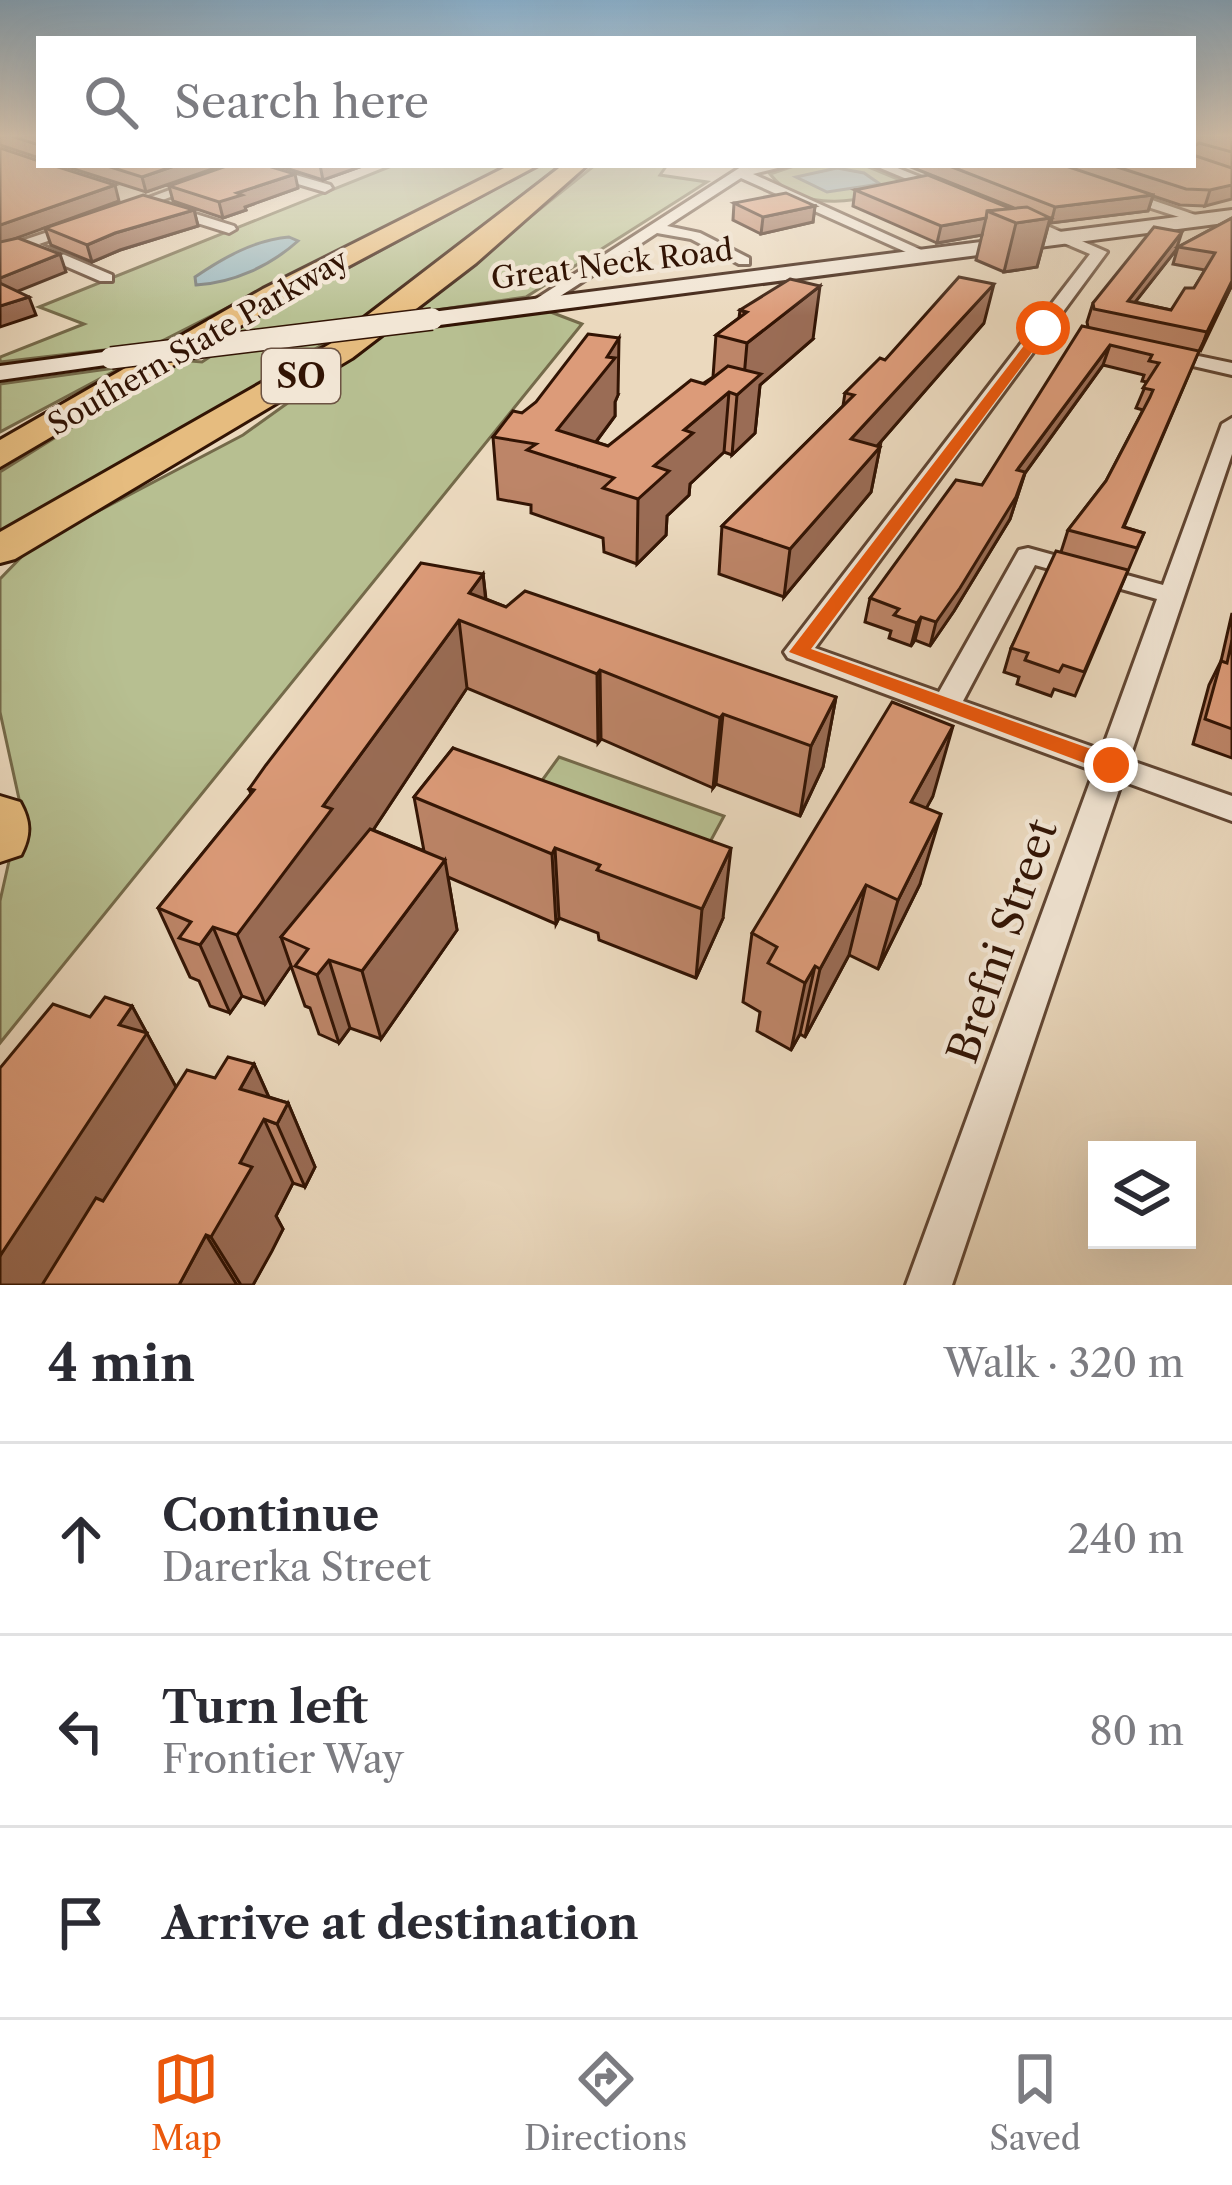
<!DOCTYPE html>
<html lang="en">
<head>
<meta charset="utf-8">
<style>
	body { margin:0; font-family:"Libre Caslon Text",serif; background:#f2f2f3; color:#2b2b33 }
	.controls { position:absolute; right:36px; bottom:36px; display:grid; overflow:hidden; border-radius:0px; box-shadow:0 12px 48px #0002 }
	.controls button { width:108px; height:108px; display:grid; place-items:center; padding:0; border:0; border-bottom:3px solid #e1e1e2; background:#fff; color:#2b2b33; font:60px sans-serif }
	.stop { position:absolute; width:36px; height:36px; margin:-27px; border:9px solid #ea580c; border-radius:50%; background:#fff }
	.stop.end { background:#ea580c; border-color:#fff; box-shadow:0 3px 12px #0008 }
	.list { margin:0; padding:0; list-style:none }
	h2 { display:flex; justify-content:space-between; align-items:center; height:156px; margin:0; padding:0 48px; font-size:51px }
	h2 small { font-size:39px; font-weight:400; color:#7c7c81 }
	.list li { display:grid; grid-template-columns:78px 1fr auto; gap:36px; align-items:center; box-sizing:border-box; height:192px; padding:0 48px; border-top:3px solid #e1e1e2 }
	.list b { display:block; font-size:45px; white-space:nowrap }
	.list p { margin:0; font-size:39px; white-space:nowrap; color:#7c7c81 }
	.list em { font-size:39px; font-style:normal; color:#7c7c81 }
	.icon { flex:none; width:66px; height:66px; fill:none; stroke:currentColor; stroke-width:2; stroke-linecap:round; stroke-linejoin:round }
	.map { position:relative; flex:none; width:1232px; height:1285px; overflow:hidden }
	.search { position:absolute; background:#fff; box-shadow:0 12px 48px #0002; left:36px; right:36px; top:36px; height:132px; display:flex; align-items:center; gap:30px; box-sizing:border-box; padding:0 42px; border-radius:0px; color:#7c7c81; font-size:45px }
	.sheet { height:732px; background:#fff }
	nav { display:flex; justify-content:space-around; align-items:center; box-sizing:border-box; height:168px; border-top:3px solid #e1e1e2; background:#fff; font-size:33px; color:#7c7c81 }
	nav a { display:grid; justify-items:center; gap:6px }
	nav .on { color:#ea580c }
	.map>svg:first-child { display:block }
</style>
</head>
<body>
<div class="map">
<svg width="1232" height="1285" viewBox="0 0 1232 1285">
	<rect width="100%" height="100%" fill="#ebd9be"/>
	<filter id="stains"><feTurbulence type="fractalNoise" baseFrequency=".00167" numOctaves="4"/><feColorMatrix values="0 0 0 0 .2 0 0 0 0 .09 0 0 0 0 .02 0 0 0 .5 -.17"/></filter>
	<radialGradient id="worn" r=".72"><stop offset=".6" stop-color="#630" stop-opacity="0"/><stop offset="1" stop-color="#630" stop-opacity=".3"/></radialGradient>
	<g fill="#b7bf91" stroke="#746a4a" stroke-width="3">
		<polygon points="394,165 508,165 156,344 0,362 0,357 84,324 39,307"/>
		<polygon points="540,165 560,165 400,293 328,341 193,425 0,531 0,472 179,360 202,362 243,335 231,331"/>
		<polygon points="595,165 667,165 660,175 707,182 526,297 409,314"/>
		<path d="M797,165h67l41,17c-38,22 -104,32 -135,-8z"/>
		<polygon points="548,311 582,324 0,1043 0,901 21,808 0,712 0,579 32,546 243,435 384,334"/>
		<polygon points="122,367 0,432 0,384"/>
		<polygon points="559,757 724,816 689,881 517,815"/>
	</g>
	<g fill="#9cb7bc" stroke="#727672" stroke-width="3">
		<polygon points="837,168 864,173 880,184 827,192 796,177"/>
		<path d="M289,237l9,4c-28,25 -65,42 -102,44l-1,-8c28,-19 59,-37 94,-40z"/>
	</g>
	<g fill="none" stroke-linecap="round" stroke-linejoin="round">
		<defs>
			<g id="street">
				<polygon points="237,165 255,165 128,213 116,210"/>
				<polygon points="744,165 790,165 753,174 939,258 926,261 741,178 667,226 700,233 749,258 749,264 739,264 691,239 657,233 539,310 525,306"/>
				<polygon points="873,165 890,165 955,191 943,194"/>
				<polygon points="265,166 330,185 332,188 325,192 261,173"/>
				<polygon points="1110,189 1120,189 1210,220 1198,223 1110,195"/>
				<polygon points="164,204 234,226 236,229 229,233 159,211"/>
				<path d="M1012,215h10l85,37 -292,396 124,44 80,-142 9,-2 135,37 59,-161 10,-6v36l-103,306 103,36v25l-110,-40 -170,504h-46l188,-514 -306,-113 -4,-6 306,-398 -78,-33zM1035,565l122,34 -55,151 -139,-49z"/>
				<polygon points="81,221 88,225 86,228 39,244 112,275 112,281 100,281 26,249 0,258 0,248"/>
				<polygon points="1160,348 1232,363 1232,375 1154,357 1151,353"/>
			</g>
			<g id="secondary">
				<polygon points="1232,210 1232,222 432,326 421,319 432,312"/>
				<polygon points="111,351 120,353 120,363 0,380 0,366"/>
			</g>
			<g id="highway">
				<polygon points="510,165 538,165 283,301 0,467 0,440 263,289"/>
				<polygon points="563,165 587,165 476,263 352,358 15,559 0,563 0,532 330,344"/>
				<path d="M0,796l20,6c11,20 11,33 1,53l-21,7z"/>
			</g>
		</defs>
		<use href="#street" stroke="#604532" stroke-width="6"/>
		<use href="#secondary" stroke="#321404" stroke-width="6"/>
		<use href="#highway" stroke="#321404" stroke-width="6"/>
		<use href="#street" fill="#f2e6d5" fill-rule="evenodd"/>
		<use href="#secondary" fill="#f2e6d5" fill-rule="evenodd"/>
		<use href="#highway" fill="#e6bc7f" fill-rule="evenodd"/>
		<defs>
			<polyline id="secondary-bridge" points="111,358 432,319"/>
		</defs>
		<use href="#secondary-bridge" stroke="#321404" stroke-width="24" stroke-linecap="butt"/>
		<use href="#secondary-bridge" stroke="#f2e6d5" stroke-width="21"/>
	</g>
	<g fill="#bd8568" stroke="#321404" stroke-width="3">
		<polygon points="0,136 39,136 39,158 0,145"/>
		<polygon points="1193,136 1232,136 1232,168 1205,206 1180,205 1153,196 1148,211 1049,223 1037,267 1004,272 976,260 982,235 937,243 853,206 855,190 1014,208 906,165 1193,165"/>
		<polygon points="61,165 224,165 146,192"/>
		<polygon points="276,165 365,165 323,180"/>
		<polygon points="169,186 298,188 245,207 246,210 223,218 173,201"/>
		<polygon points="734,203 815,206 813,222 761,234 733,220"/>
		<polygon points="194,210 198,226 120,250 92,262 51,245 45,228"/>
		<polygon points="1232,218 1232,285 1199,351 1124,527 1144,533 1075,696 1054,689 1051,696 1017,684 1019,677 1004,672 1011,648 1061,552 1068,530 1106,481 1143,410 1136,408 1147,382 1142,381 1144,375 1103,365 1025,473 1010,519 954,611 930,646 915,640 911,646 889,638 891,631 865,622 870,598 982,485 1088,327 1087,322 1093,303 1176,250 1135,302 1171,310 1194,288 1205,270 1173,264 1178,247"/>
		<polygon points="740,310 813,339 760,385 755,433 732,455 724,452 690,484 689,495 667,516 666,535 637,564 604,552 603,538 531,513 531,505 498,499 493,437 522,413 618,395 615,402 615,416 596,442 608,446 713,377 716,335 739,318"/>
		<polygon points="984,323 877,446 880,447 871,492 784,597 719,574 722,526 843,406 845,393 885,360"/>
		<polygon points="483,574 486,599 506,607 836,697 823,767 800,816 716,784 713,788 601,739 598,743 467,688 373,830 424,851 414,797 453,748 723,918 696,978 599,940 598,933 559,918 556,924 448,877 457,930 381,1039 350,1028 339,1043 319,1034 310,1008 305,1006 291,966 265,1004 242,996 230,1013 210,1006 199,981 190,977 158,908 251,794 249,789"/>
		<polygon points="1232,613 1232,758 1193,744 1209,685 1221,661"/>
		<polygon points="933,796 926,808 920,884 878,969 849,955 805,1037 800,1034 791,1050 757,1031 760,1012 743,1002 752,933"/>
		<polygon points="132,1006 176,1087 215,1078 254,1064 269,1097 288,1103 315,1167 305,1187 293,1183 276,1216 283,1229 253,1285 0,1285 90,1017"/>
	</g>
	<g fill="#9a6c55" stroke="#321404" stroke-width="3">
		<polygon points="177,165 224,165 146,192 142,177"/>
		<polygon points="320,165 365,165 323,180"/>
		<polygon points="295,174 298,188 245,207 246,210 223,218 219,202 237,193"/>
		<polygon points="1232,181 1232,199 1205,206 1210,190"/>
		<polygon points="115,185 119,201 0,244 0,225"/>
		<polygon points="1153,195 1148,211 1051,223 1055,207"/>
		<polygon points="815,206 813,222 761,234 763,217"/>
		<polygon points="194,210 198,226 120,250 92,262 87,245 115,233"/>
		<polygon points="986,218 982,235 937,243 941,226"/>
		<polygon points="1050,218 1037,267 1004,272 1016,223"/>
		<polygon points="1182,232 1176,250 1125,315 1128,301"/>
		<polygon points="60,254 66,272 1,298 0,278"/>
		<polygon points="1232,281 1232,285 1200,352 1207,332"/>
		<polygon points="994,284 984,323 844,484 851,439"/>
		<polygon points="820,286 813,339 760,385 755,433 732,455 737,395 743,389 747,343"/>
		<polygon points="29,297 36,315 0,327 0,306"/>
		<polygon points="619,338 618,395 615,402 615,416 578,466 557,430"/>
		<polygon points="1110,345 1103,365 1025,473 1010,519 954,611 930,646 936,622 1017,470"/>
		<polygon points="729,392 724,452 690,484 689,495 667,516 666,535 637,564 638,499 654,466 684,430"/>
		<polygon points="880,447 871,492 784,597 790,549"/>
		<polygon points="483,574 489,632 469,593"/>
		<polygon points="921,617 915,640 911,646 917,623"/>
		<polygon points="459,620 467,688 348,868 281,937 291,966 265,1004 237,935 323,806"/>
		<polygon points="600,670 601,739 598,743 597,674"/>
		<polygon points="836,697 823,767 800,816 811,746"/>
		<polygon points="723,714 716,784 713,788 720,718"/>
		<polygon points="953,726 933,796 892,872 911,802"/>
		<polygon points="941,814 920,884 878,969 898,900"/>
		<polygon points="555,848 559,918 556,924 552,854"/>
		<polygon points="731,848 723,918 696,978 702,909"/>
		<polygon points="445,860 457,930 381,1039 362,971"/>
		<polygon points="866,885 849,955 805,1037 820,969"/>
		<polygon points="213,927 242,996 230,1013 200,945"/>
		<polygon points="329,960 350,1028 339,1043 317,975"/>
		<polygon points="815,966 800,1034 791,1050 805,983"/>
		<polygon points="132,1006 183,1100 72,1285 0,1285 0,1256 119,1025"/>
		<polygon points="254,1064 279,1120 288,1103 315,1167 305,1187 277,1124 264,1119 293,1183 276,1216 283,1229 272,1251 253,1285 241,1285 211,1237 240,1163 240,1089"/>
		<polygon points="206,1235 237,1285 179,1285"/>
	</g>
	<g fill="#dc9b79" stroke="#321404" stroke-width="3">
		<polygon points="11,136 39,136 39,145"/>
		<polygon points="1193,136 1232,136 1232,152 1199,143 1193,147"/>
		<polygon points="0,148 39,161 39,165 52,165 115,185 0,225"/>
		<polygon points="1193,155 1232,168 1232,185 1210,190 1186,189 1111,165 1193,165"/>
		<polygon points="104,165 177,165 142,177"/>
		<polygon points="229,165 265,165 295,174 237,193 242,195 219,202 169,186"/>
		<polygon points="947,165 1063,165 1153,195 1055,207"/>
		<polygon points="928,175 1012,209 987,211 986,218 941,226 855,190"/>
		<polygon points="786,193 815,206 763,217 734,203"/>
		<polygon points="143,195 194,210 115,233 87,245 45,228"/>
		<polygon points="1027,207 1050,218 1016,223 987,211"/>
		<polygon points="1232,218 1232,281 1207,332 1094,309 1093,303 1154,227 1182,232 1128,301 1171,310 1185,288 1194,288 1215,253 1178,247"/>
		<polygon points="18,238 60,254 0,278 0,242"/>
		<polygon points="959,277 994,284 851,439 880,447 790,549 722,526 854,395 845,393 880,358 885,360"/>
		<polygon points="790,279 820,286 747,343 716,335 747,312 740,310"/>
		<polygon points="0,283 29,297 0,306"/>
		<polygon points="1082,326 1199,351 1123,527 1144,533 1137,548 1068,530 1106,481 1150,397 1153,390 1143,388 1159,363 1149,361 1152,355 1110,345 1017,470 1025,472 1016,497 960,588 936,622 921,617 917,623 894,615 899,609 870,598 956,480 982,485"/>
		<polygon points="588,334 619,338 607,357 615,358 557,430 608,446 691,380 705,384 728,366 761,374 737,395 729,392 684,430 693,433 654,466 669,471 638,499 603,488 614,478 527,450 536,444 493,437 513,411 522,413 536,402"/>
		<polygon points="1056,551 1128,570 1084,672 1063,665 1059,672 1025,660 1028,653 1011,648"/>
		<polygon points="421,563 483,574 469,593 506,607 525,591 836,697 811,746 723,714 720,718 600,670 597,674 459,620 323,806 332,809 237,935 213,927 200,945 179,938 191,922 158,908 254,790 249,789 266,765"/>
		<polygon points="1232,640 1232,729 1205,719 1221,661 1227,663"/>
		<polygon points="892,702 953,726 911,802 941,814 898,900 866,885 820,969 815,966 805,983 768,963 777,947 752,933"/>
		<polygon points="453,748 731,848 702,909 597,870 600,865 555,848 552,854 414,797"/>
		<polygon points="370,829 445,860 362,971 329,960 317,975 295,966 308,949 281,937"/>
		<polygon points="105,997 132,1006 119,1025 147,1033 0,1256 0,1068 53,1004 90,1017"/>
		<polygon points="228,1057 254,1064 240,1089 288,1103 277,1124 264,1119 240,1163 252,1167 211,1237 206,1235 179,1285 42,1285 96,1198 103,1201 187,1070 215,1078"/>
	</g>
	<linearGradient id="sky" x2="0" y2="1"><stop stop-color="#89b5d6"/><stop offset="0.43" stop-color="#f6eee2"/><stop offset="1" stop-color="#f6eee2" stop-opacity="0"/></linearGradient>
	<rect width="1232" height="316" fill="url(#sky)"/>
	<polygon fill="#ea580c" points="1039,326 1050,328 811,649 1119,759 1122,765 1111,773 789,652"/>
	<g text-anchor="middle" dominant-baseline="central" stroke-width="9" stroke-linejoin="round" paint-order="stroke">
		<g font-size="30" fill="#321404" stroke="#f2e6d5">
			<text transform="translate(612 264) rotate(-7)">Great Neck Road</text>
			<text transform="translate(198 342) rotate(-30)">Southern State Parkway</text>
		</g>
		<rect fill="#f2e6d5" stroke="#6c5343" stroke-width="3" x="262" y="349" width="78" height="54" rx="9"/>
		<g font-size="33" font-weight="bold" fill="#321404">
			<text x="301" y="376">SO</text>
		</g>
		<g font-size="42" fill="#321404" stroke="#f2e6d5">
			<text transform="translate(1002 941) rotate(-71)">Brefni Street</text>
		</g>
	</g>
	<rect width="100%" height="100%" filter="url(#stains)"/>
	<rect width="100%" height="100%" fill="url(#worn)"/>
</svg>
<div class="controls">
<button><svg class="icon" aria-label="layers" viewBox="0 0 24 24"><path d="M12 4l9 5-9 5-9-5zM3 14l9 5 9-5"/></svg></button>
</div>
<div class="stop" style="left:1043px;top:328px"></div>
<div class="stop end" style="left:1111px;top:765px"></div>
<div class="search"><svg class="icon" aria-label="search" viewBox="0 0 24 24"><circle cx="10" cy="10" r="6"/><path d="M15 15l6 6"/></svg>Search here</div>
</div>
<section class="sheet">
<h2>4 min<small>Walk · 320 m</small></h2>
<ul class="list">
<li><svg class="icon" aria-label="ahead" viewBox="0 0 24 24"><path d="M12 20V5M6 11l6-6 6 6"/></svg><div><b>Continue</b><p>Darerka Street</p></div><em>240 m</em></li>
<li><svg class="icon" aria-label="left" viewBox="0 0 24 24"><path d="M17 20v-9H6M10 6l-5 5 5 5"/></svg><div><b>Turn left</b><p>Frontier Way</p></div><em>80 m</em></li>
<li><svg class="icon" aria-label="arrive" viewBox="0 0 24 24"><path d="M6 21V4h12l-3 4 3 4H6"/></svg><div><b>Arrive at destination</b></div></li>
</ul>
</section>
<nav>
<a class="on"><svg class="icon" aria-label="map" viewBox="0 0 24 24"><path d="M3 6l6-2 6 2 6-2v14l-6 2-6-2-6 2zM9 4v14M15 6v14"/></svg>Map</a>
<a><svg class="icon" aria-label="directions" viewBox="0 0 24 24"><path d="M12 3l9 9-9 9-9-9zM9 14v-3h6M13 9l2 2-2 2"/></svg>Directions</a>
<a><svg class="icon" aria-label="saved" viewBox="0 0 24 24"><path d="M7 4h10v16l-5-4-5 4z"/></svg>Saved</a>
</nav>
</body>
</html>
